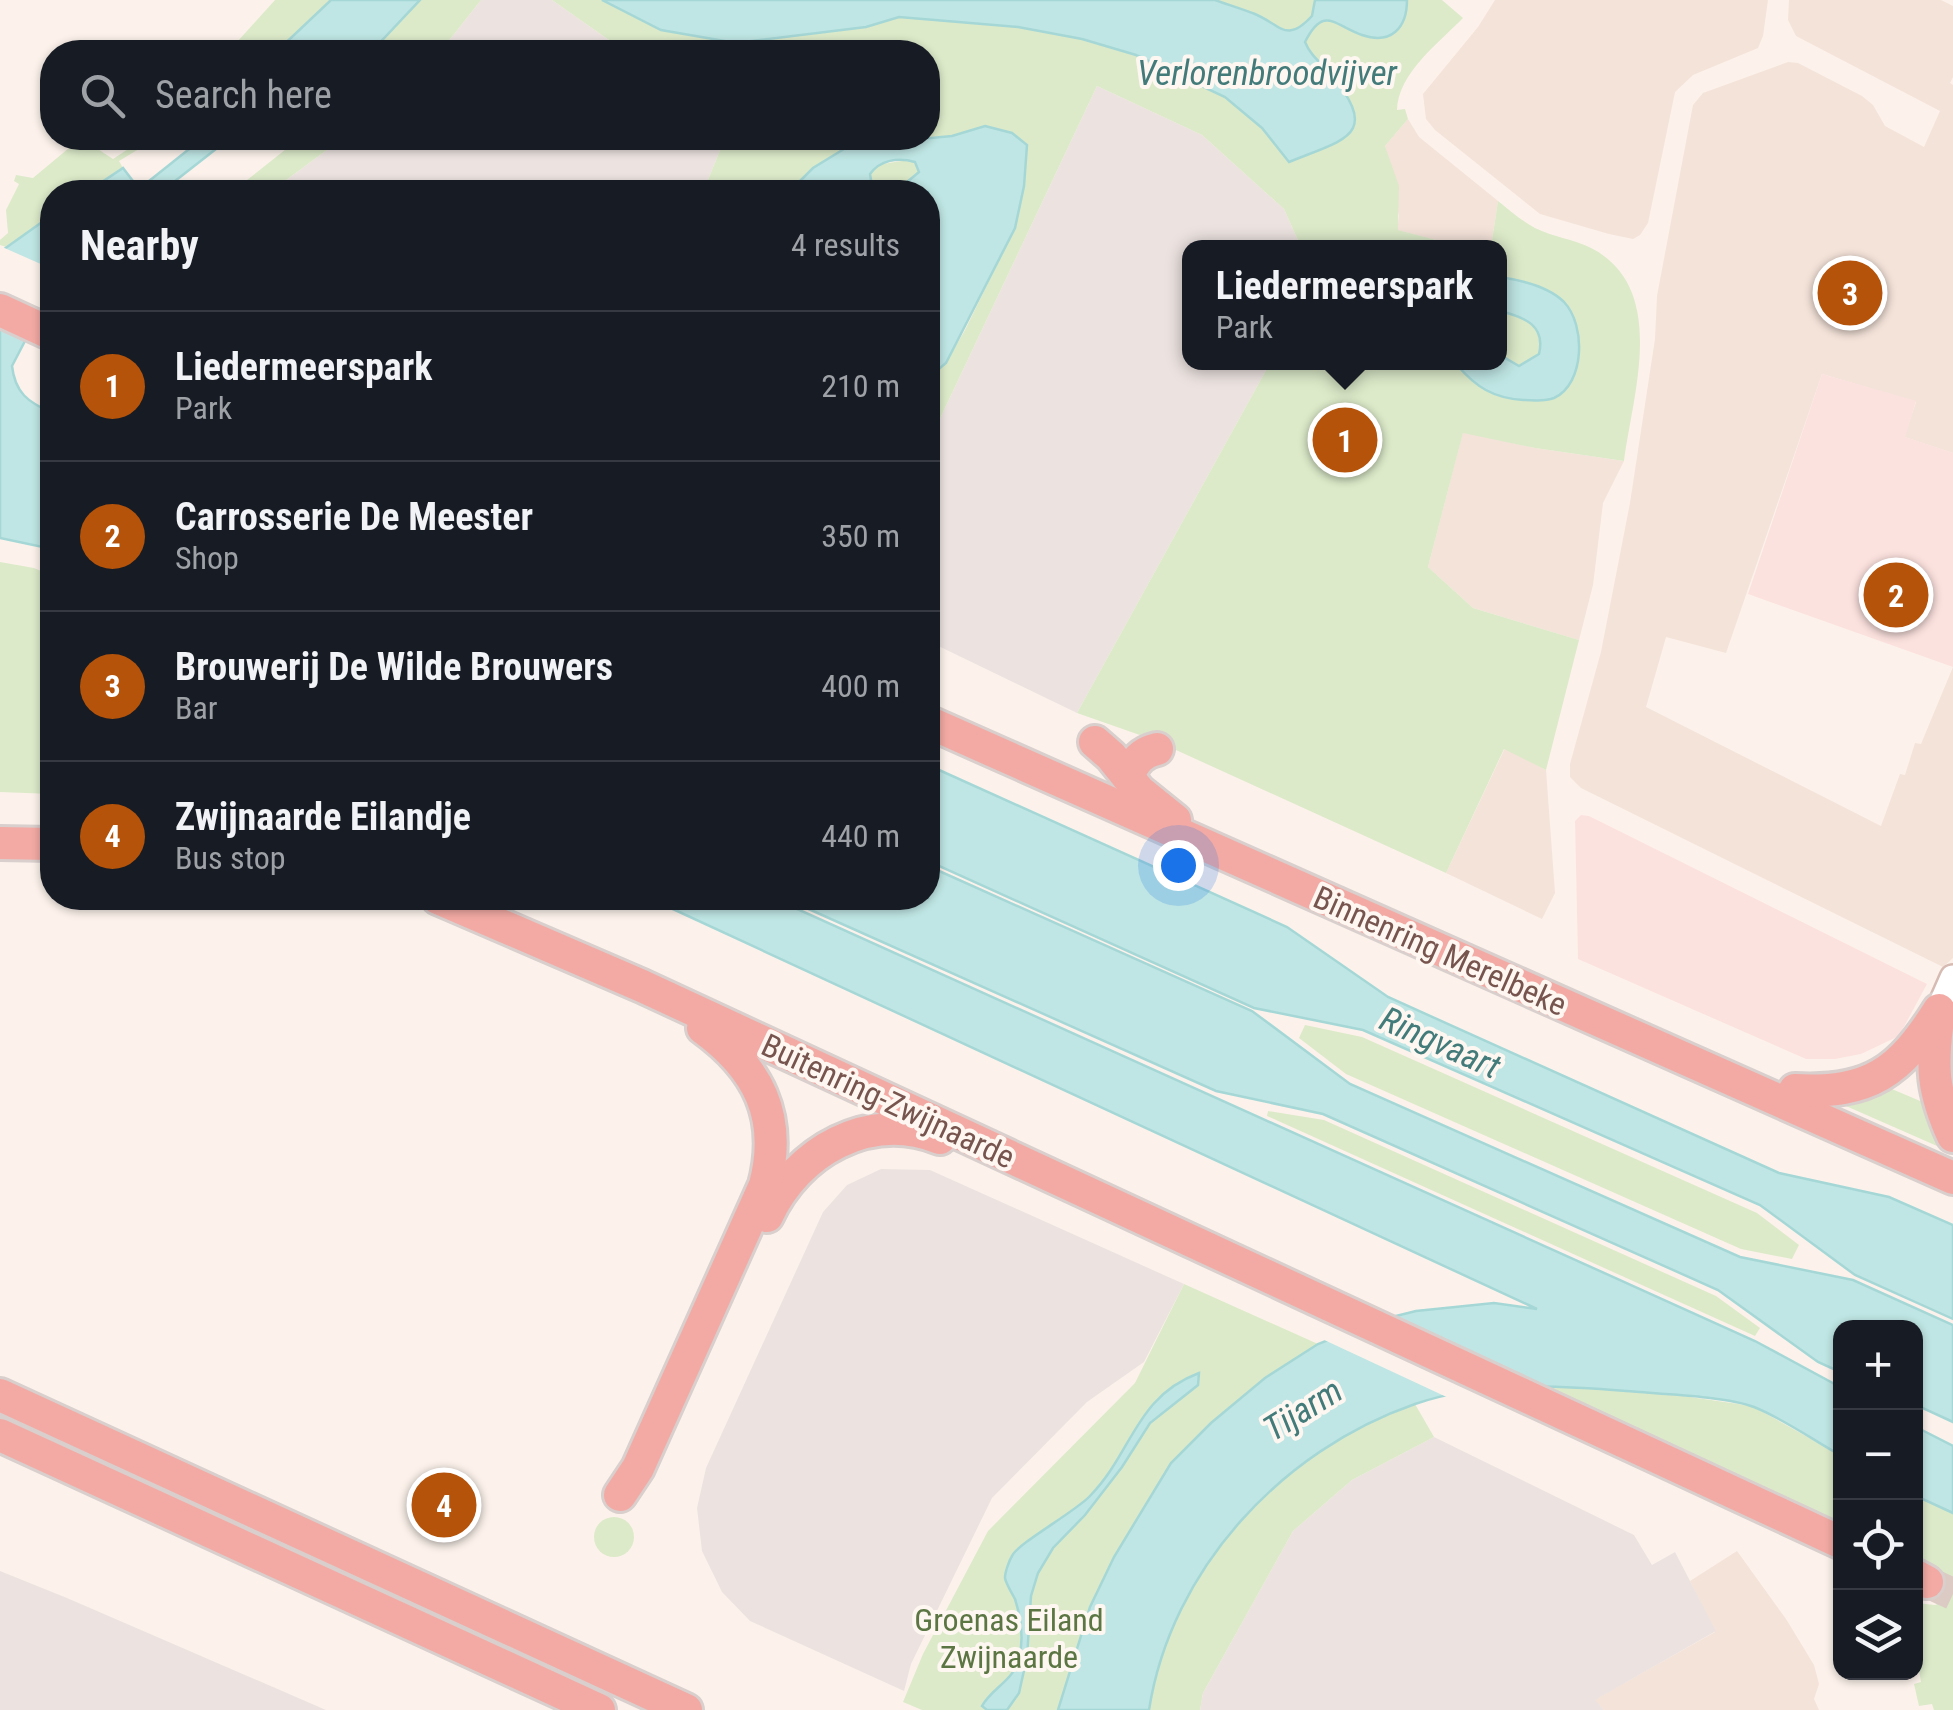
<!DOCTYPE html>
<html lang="en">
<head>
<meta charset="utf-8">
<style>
	body { margin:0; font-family:"Roboto Condensed",sans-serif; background:#20242c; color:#f1f3f6 }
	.controls { position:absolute; right:30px; bottom:30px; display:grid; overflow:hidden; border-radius:20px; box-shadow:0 2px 8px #0004 }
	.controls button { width:90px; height:90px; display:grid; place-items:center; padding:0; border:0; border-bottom:2px solid #363941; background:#171b24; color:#f1f3f6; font:50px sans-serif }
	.you { position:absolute; left:1178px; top:865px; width:35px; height:35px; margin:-25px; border:8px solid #fff; border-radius:50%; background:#1a73e8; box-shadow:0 0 0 15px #1a73e833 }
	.badge { display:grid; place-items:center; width:65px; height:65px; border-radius:50%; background:#b45309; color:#fff; font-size:32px; font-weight:700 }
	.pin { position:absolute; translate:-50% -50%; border:5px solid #fff; box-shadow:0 2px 10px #0006 }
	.popup { position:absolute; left:1182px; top:240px; width:325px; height:130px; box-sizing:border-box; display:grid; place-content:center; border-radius:20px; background:#171b24; filter:drop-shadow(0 2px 8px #0005); font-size:32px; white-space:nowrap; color:#9ea1a6 }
	.popup b { font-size:38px; color:#f1f3f6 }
	.popup::after { content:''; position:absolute; left:50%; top:100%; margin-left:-20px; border:20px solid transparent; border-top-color:#171b24 }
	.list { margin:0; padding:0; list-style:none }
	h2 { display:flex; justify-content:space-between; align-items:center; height:130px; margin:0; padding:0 40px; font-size:42px }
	h2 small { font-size:32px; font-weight:400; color:#9ea1a6 }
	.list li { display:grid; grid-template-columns:65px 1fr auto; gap:30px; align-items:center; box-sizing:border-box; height:150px; padding:0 40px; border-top:2px solid #363941 }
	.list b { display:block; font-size:38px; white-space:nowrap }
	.list p { margin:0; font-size:32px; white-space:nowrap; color:#9ea1a6 }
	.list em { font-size:32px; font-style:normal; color:#9ea1a6 }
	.icon { flex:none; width:55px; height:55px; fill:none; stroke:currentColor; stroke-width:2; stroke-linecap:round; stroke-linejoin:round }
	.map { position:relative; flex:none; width:1953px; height:1710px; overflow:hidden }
	.search { position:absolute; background:#171b24; box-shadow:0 2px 8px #0004; left:40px; top:40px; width:900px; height:110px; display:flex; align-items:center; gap:25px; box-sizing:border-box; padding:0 35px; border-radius:40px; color:#9ea1a6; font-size:38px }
	.panel { position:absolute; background:#171b24; box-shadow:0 2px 8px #0004; left:40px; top:180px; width:900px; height:730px; border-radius:40px }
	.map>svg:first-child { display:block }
</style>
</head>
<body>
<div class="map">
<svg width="1953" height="1710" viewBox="0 0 1953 1710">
	<rect width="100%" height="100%" fill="#fcf2eb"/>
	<g fill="#f4e3d9">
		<polygon points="1495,0 1768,0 1763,36 1758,48 1693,75 1675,92 1648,223 1640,235 1633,239 1609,234 1540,214 1435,130 1426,119 1423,94 1478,27"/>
		<polygon points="1789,0 1941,0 1953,6 1953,77 1950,83 1953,85 1953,453 1904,437 1916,402 1822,374 1726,653 1666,637 1646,707 1881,826 1900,774 1905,775 1915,743 1921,744 1953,667 1953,958 1943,967 1581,788 1570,777 1570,764 1601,652 1630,503 1655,339 1657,296 1693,105 1703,93 1788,62 1798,63 1862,96 1873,105 1885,126 1924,147 1940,111 1796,36 1788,20"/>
		<polygon points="1408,119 1419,137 1498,201 1491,247 1463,247 1397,230 1399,216 1385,146"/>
		<polygon points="1463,432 1535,448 1624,461 1603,503 1593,585 1579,640 1473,608 1428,567"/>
		<polygon points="1505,748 1546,770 1555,893 1542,919 1446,873"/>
		<polygon points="1737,1551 1786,1619 1814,1665 1819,1684 1814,1699 1819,1710 1604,1710 1594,1700 1715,1632 1690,1581"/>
	</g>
	<g fill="#fce2df">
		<polygon points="1822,374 1916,401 1905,437 1953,453 1953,667 1748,594"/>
		<polygon points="1581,815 1589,816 1927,984 1899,1036 1861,1054 1835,1059 1806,1059 1578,959 1575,821"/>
	</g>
	<g fill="#ece3e0">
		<polygon points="481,0 552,0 626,52 440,52"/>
		<polygon points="1097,86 1202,135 1284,209 1301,247 1190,248 1190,362 1270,363 1077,713 928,641 928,444"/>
		<polygon points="343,138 725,138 703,192 270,192"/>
		<polygon points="881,1169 930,1170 1184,1284 1144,1362 1087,1402 992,1498 911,1664 904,1691 750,1621 722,1592 702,1551 697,1508 706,1468 823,1212 847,1185"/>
		<polygon points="1434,1437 1634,1535 1652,1565 1675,1552 1716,1631 1595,1700 1604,1710 1200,1710 1203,1693 1293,1531 1352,1480"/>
		<polygon points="0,1571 67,1598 326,1710 0,1710"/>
	</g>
	<g fill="#dceac9">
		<polygon points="275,0 331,0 276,52 228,52"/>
		<polygon points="420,0 481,0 440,52 371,52"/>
		<path d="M552,0h890l21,18c-24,25 -65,55 -66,92l8,-1 3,10 -23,27 14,40 -1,44 65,17h-162l-17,-38 -82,-74 -105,-49 -169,358v-66l18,-15 19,-33 50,-102 9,-42 -39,-60 -33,10 -24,1v-85h-302z"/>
		<polygon points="81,138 113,159 145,138 157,138 119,161 123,168 87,192 52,192 52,215 6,247 0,245 0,240 8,233 6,210 19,184 14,181 16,175 33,178"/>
		<polygon points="300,138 343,138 270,192 232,192"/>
		<polygon points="725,138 862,138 813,168 789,192 703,192"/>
		<polygon points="907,160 915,162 919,172 895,192 873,192 870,174 877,165"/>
		<path d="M1498,201c11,9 24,20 37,27 18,9 39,11 58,21 75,41 40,144 31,212l-89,-13 -72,-15 -35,134 45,41 106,32 -33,130 -42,-21 -58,124 -292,-133 -77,-27 193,-350 230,-1v-114l-9,-1z"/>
		<polygon points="0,562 34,568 52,576 52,794 0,792"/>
		<polygon points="1305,1025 1362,1037 1757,1213 1799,1245 1792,1259 1741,1249 1346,1074 1299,1038"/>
		<polygon points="1880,1084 1932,1106 1953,1153 1830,1099"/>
		<polygon points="1268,1111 1324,1120 1716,1296 1760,1328 1755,1336 1267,1116"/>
		<polygon points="1184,1284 1318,1344 1265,1378 1211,1423 1171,1463 1114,1557 1090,1607 1058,1710 922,1710 903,1702 923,1654 988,1531 1135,1383"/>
		<polygon points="1554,1385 1683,1396 1752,1406 1840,1455 1840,1532 1531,1386"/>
		<path d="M1415,1404l19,33 -82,43 -59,51 -90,162 -3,17h-51c18,-117 96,-214 196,-274 22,-13 47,-22 70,-32z"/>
		<polygon points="1916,1496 1953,1513 1953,1710 1934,1710 1932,1704 1919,1706 1914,1684 1921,1682 1916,1652 1916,1603 1935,1605 1946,1601 1950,1588 1934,1570 1916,1556"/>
		<circle cx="614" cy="1537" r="20"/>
	</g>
	<g fill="#bfe6e4" stroke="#a5d7d6" stroke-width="2.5">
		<polygon points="331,0 420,0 371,52 276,52"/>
		<path d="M602,0h613c14,5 27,9 40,14 26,11 31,30 57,2l3,-16h92c0,28 -16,45 -45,35 -27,-9 -38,-31 -57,7 5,13 16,21 25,31 52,63 15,66 -41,89l-27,-34 -37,-31 -89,-42 -54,-16 -64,-12 -119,-10 -33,10 -130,16 -75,-13z"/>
		<path d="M985,126l27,7 15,12 -3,41 -9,42 -69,135 -18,15v-186h-33l24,-20 -4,-10c-17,-5 -35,-2 -45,12l3,18h-84l24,-24 49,-30h69l21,-2z"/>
		<polygon points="203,138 230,138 161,192 87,192 123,168 139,189"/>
		<path d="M52,215v104l-27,22 -13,25c3,27 16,36 40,47v136l-52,-11v-286z"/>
		<path d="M1500,277c20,3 49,10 64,25 22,23 21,82 -10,96 -10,4 -21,2 -31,2 -30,-2 -47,-13 -66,-35l-1,-2 44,-1v-7l19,11 20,-12c7,-29 -15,-37 -39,-43z"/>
		<polygon points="928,765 1287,927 1388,997 1779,1173 1889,1197 1953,1225 1953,1319 1855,1275 1760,1205 1363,1030 1254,1008 928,861"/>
		<polygon points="928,866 1252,1011 1350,1084 1740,1257 1853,1280 1953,1325 1953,1422 1916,1405 1916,1328 1840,1328 1840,1372 1818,1362 1718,1290 1323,1114 1216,1091 784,898 928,898"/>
		<path d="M649,898h124l982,443 85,46v68c-27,-15 -56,-36 -86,-48 -28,-11 -95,-13 -128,-16 -69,-6 -144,-10 -211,13 -133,46 -244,165 -266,306h-91l32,-103 24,-50 57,-94 40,-40 54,-45 53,-34 58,-23 40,-10 78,-8 43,6z"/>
		<path d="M1199,1373l-1,12 -48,38 -28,44 -37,48 -32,33 -15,25 -7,23 -4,61 -8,36 -12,17h-20l-5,-4c9,-17 32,-26 37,-47 5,-20 2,-41 -4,-60 -3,-6 -9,-15 -10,-21 0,-6 4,-17 7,-22 6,-13 63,-44 78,-60 43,-44 45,-99 109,-123z"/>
		<polygon points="1916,1427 1953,1446 1953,1513 1916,1496"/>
	</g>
	<g fill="#fcf2eb">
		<polygon points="0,246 52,269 52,326 0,328"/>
		<polygon points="1376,1316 1511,1392 1453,1400 1320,1338"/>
	</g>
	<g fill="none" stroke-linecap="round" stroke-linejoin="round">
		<polyline stroke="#dbcbc4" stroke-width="32" stroke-dasharray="32 16" stroke-linecap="butt" points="1927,1582 1953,1594"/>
		<defs>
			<polyline id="secondary" points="1939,1010 1953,978"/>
			<g id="highway">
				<polyline points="0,310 52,334"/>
				<polyline points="928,722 1953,1178"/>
				<polyline points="1095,742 1111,756 1139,791 1175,820"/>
				<path d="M1128,775c8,-15 13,-22 29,-26"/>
				<polyline points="0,843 52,844"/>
				<polyline points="438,898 642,986 1840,1542"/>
				<path d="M1938,1020c-7,47 -5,72 15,116"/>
				<path d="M1795,1090c75,4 105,-18 144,-80"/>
				<path d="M767,1216c30,-65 102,-106 173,-78"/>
				<polyline points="0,1395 686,1710"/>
				<polyline points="0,1435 599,1710"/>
				<path d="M620,1495l18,-27 127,-283c18,-69 -7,-117 -62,-157"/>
				<polyline points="1916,1576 1927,1582"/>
			</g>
		</defs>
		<use href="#secondary" stroke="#d6bbb3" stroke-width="30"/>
		<use href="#highway" stroke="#d9cfcd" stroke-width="38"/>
		<use href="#secondary" stroke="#fff" stroke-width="25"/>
		<use href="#highway" stroke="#f3aaa4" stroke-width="32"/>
	</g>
	<g text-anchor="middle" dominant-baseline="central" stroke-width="8" stroke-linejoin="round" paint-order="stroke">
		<g font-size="32" fill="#77554e" stroke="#fef7f1">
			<text transform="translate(1440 951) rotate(24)">Binnenring Merelbeke</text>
			<text transform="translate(888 1101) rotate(25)">Buitenring-Zwijnaarde</text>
		</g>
		<g font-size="32" fill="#5c7643" stroke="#fef7f1">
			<text x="1009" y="1620">Groenas Eiland<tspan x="1009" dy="37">Zwijnaarde</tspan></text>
		</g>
		<g font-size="35" font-style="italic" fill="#427b7a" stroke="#fef7f1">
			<text x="1267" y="73">Verlorenbroodvijver</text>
			<text transform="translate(1440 1043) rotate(24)">Ringvaart</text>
			<text transform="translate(1303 1410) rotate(-32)">Tijarm</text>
		</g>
	</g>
</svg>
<div class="controls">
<button>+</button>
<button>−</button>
<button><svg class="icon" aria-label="locate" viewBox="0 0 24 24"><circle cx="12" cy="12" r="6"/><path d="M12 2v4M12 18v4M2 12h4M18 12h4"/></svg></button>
<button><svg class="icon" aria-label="layers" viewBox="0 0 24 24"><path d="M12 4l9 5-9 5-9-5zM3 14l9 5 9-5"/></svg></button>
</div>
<div class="you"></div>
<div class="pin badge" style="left:1345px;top:440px">1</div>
<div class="popup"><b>Liedermeerspark</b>Park</div>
<div class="pin badge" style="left:1896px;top:595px">2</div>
<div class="pin badge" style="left:1850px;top:293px">3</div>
<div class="pin badge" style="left:444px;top:1505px">4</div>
<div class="search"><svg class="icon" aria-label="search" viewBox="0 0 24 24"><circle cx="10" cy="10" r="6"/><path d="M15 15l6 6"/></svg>Search here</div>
<section class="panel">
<h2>Nearby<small>4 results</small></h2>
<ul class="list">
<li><span class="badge">1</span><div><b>Liedermeerspark</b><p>Park</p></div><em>210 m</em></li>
<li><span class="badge">2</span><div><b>Carrosserie De Meester</b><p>Shop</p></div><em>350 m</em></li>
<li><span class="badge">3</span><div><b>Brouwerij De Wilde Brouwers</b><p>Bar</p></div><em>400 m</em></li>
<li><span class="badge">4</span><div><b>Zwijnaarde Eilandje</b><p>Bus stop</p></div><em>440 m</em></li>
</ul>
</section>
</div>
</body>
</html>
